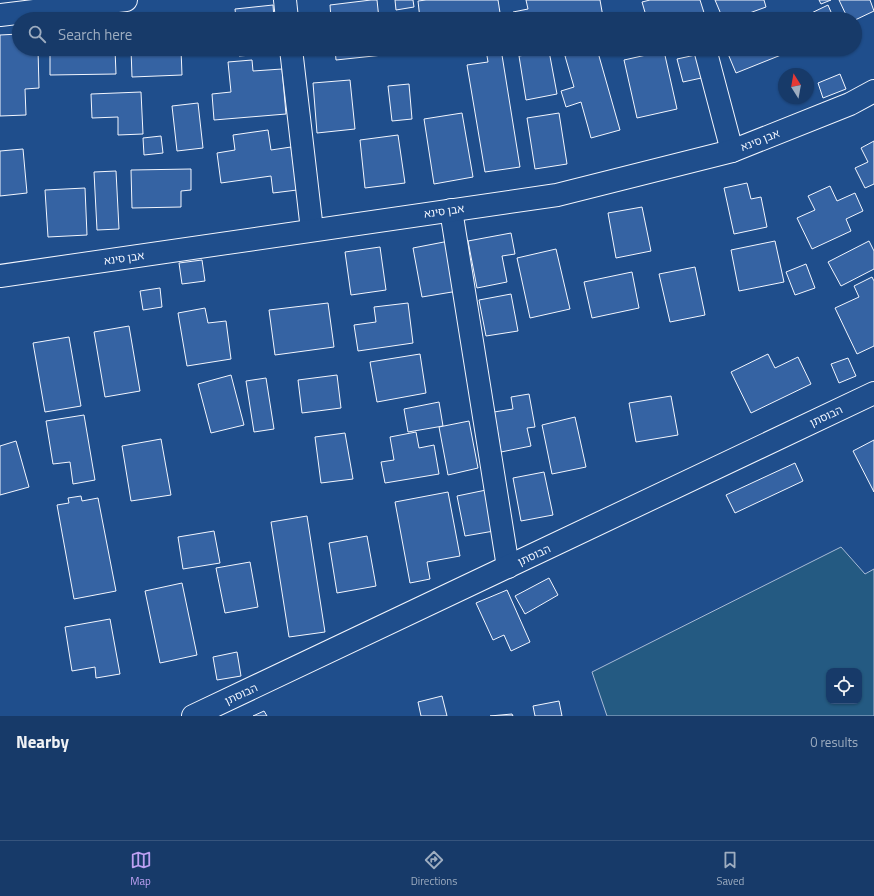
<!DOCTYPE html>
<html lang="en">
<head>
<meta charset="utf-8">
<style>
	body { margin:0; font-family:"Titillium Web","Noto Sans Hebrew",sans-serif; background:#244571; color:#f1f3f6 }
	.controls { position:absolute; right:12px; bottom:12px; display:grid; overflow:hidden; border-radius:8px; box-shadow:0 1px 3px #0004 }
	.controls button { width:36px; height:36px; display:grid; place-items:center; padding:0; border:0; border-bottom:1px solid #36547d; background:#173a69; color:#f1f3f6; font:20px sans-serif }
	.compass { position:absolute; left:778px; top:68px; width:36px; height:36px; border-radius:50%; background:#173a69; box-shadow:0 1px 3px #0004; rotate:349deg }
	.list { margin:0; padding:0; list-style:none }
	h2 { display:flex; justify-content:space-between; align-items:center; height:52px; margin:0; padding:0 16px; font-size:17px }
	h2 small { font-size:13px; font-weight:400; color:#9eadc0 }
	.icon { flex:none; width:22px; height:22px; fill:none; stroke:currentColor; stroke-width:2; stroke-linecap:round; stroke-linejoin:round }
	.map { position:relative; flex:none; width:874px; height:716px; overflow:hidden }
	.search { position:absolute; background:#173a69; box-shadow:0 1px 3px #0004; left:12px; right:12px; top:12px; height:44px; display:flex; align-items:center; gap:10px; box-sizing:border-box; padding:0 14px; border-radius:22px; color:#9eadc0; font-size:15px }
	.sheet { height:124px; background:#173a69 }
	nav { display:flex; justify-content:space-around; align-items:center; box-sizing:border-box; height:56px; border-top:1px solid #36547d; background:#173a69; font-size:11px; color:#9eadc0 }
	nav a { display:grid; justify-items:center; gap:2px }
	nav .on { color:#bca0f2 }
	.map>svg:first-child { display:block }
</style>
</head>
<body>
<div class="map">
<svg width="874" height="716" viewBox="0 0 874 716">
	<rect width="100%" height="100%" fill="#1f4e8c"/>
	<path fill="#245a82" stroke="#a8bbd7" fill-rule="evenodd" d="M841,547l24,27 9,-5v147h-267l-15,-44zM829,671h30v30h-30z"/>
	<g fill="#3563a3" stroke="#f2f6ff">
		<polygon points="371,0 377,0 379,19 331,19 330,5"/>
		<polygon points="395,0 413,0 414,7 396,10"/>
		<polygon points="426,0 498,0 501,19 420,19 418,1"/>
		<polygon points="526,0 600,0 603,17 592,19 514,19 513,12 528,9"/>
		<polygon points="650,0 700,0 706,19 647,19 642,2"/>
		<polygon points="715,0 764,0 766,7 733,19 723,19"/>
		<polygon points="819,0 831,0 821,4"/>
		<polygon points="839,0 870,0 874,11 855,20 848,19"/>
		<polygon points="273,5 274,19 236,19 235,9"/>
		<polygon points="828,5 834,19 799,19"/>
		<polygon points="19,34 19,49 38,49 39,88 25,89 26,115 0,116 0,35"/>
		<polygon points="50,49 115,49 116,74 50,75"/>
		<polygon points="131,49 181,49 182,75 132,77"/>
		<polygon points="238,49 277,49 277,53 239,56"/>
		<polygon points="335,49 383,49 383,55 336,60"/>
		<polygon points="493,49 501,49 520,167 485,172 467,65 488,62 486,50"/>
		<polygon points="590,49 597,49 620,130 591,138 581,102 566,107 561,91 574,87 565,56"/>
		<polygon points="726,49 785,49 786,53 736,73"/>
		<polygon points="825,49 841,49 828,55"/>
		<polygon points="549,51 557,94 526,100 519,56"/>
		<polygon points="664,51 677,109 637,118 624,60"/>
		<polygon points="700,54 706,77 683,82 677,59"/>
		<polygon points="252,60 253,71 282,69 286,114 214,120 212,94 231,92 228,62"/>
		<polygon points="840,74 846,89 823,98 818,83"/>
		<polygon points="350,80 355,129 317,133 313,83"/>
		<polygon points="409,84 412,119 392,121 388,86"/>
		<polygon points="141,92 143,134 118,135 118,117 92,118 91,94"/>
		<polygon points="198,103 203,148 177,151 172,106"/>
		<polygon points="462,113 473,177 434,184 424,119"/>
		<polygon points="559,113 567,164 535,169 527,118"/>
		<polygon points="268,130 271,150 291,147 297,190 273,193 271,176 221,183 217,153 235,150 233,135"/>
		<polygon points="398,135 405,183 365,188 360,140"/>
		<polygon points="161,136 163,153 144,155 143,138"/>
		<polygon points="874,141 874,184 865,188 855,168 868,162 861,148"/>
		<polygon points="23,149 27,193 0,196 0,151"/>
		<polygon points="191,169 191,190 181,191 181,207 132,208 131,170"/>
		<polygon points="116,171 119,229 97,230 94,172"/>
		<polygon points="747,183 751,199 761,197 767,227 734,234 724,188"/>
		<polygon points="830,186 837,201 855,193 863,211 846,219 851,231 812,249 797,218 815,210 808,196"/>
		<polygon points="85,188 87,235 48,237 45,190"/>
		<polygon points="642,207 651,251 616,258 608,213"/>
		<polygon points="511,233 515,254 502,256 507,282 477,288 468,241"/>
		<polygon points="449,241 458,291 422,297 413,248"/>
		<polygon points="775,241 784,282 739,291 731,250"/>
		<polygon points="869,241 874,251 874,269 841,286 828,262"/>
		<polygon points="380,247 386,290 351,295 345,252"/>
		<polygon points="556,249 570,309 530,318 517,258"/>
		<polygon points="202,260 205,281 182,284 179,263"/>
		<polygon points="806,264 815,288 795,295 786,272"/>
		<polygon points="695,267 705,315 670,322 659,274"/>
		<polygon points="632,272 639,308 592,318 584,282"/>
		<polygon points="872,277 874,281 874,346 857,354 835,308 859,297 854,286"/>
		<polygon points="160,288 162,307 143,310 140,291"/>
		<polygon points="511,294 518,331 486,336 479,300"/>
		<polygon points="328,303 334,347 275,355 269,310"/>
		<polygon points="408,303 413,343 358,351 354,325 376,322 374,307"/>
		<polygon points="205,308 208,323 226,321 231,359 187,366 178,313"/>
		<polygon points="129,326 140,391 105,397 94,332"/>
		<polygon points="69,337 81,406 45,412 33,343"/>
		<polygon points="420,354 426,393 377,402 370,362"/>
		<polygon points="768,354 775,368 798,357 811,384 751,413 731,372"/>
		<polygon points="848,358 856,376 839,383 831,364"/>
		<polygon points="231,375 244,425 211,433 198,384"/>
		<polygon points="337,375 341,408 302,413 298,380"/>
		<polygon points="266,378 274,429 254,432 246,381"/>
		<polygon points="529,394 535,427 527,428 531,446 501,452 494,412 513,409 511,397"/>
		<polygon points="671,396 678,435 636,442 629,403"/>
		<polygon points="439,402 443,426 408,432 404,409"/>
		<polygon points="84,415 95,480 73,484 70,462 53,464 46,421"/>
		<polygon points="575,417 586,467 552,474 542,425"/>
		<polygon points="469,421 478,468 448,475 439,427"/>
		<polygon points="416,432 419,448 434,445 439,474 385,483 381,462 394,460 390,437"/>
		<polygon points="345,433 353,479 321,483 315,437"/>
		<polygon points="161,439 171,495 131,501 122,446"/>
		<polygon points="874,440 874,492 853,451"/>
		<polygon points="16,441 29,487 0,495 0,446"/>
		<polygon points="795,463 803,481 735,513 726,495"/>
		<polygon points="544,472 553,515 521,521 513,478"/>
		<polygon points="486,490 494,531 465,536 457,496"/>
		<polygon points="448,492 460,556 427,562 430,579 410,583 395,502"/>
		<polygon points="81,496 82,501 98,498 116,591 74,599 57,505 69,503 68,498"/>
		<polygon points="307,516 325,632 289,637 271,522"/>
		<polygon points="214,531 220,563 183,569 178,537"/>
		<polygon points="367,536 376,586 337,593 329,543"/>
		<polygon points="250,562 258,607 225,613 216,568"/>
		<polygon points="549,578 558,595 525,614 515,596"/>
		<polygon points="182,583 197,655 160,663 145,591"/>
		<polygon points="507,590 530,642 511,651 504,635 493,640 476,603"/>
		<polygon points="110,619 120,674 96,678 95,667 72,671 65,627"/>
		<polygon points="237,652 241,676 217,680 213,657"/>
		<polygon points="442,696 447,716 421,716 418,702"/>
		<polygon points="559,701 562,716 535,716 533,706"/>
		<polygon points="264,711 267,716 253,716"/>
		<polygon points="512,714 513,716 490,716"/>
	</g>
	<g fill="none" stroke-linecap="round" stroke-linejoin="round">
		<defs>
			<g id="minor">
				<polyline points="285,0 287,19"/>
				<polyline points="0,15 126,0"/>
				<polyline points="291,49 312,230"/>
				<polyline points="705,49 732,151"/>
				<polyline points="451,210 508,567"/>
				<polyline points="0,276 557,195 732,151 850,104 874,91"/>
				<polyline points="193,716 874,393"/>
			</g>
		</defs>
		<use href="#minor" stroke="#f2f6ff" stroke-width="24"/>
		<use href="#minor" stroke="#1f4e8c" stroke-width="22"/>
	</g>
	<g text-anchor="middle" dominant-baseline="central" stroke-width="3" stroke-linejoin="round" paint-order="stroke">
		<g font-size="11" fill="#f2f6ff" stroke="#1f4e8c">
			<text transform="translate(760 140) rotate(-22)">אבן סינא</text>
			<text transform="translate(444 211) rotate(-8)">אבן סינא</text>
			<text transform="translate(124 258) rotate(-8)">אבן סינא</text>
			<text transform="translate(826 416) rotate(-25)">הבוסתן</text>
			<text transform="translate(534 555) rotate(-25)">הבוסתן</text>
			<text transform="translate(241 694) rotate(-25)">הבוסתן</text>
		</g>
	</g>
</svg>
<div class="controls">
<button><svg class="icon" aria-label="locate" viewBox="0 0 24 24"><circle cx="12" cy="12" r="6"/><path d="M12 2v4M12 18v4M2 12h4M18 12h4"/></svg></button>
</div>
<svg class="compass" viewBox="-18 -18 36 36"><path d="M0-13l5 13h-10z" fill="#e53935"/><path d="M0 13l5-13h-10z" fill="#9eadc0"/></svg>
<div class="search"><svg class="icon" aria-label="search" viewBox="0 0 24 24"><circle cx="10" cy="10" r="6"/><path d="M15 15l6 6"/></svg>Search here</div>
</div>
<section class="sheet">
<h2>Nearby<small>0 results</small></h2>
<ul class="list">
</ul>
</section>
<nav>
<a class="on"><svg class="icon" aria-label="map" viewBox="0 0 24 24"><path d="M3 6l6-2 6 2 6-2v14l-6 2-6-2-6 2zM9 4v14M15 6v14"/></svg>Map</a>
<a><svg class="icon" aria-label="directions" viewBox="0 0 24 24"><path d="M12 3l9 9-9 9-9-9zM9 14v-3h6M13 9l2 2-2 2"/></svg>Directions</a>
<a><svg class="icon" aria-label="saved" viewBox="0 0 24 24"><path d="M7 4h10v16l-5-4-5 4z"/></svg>Saved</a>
</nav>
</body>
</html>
